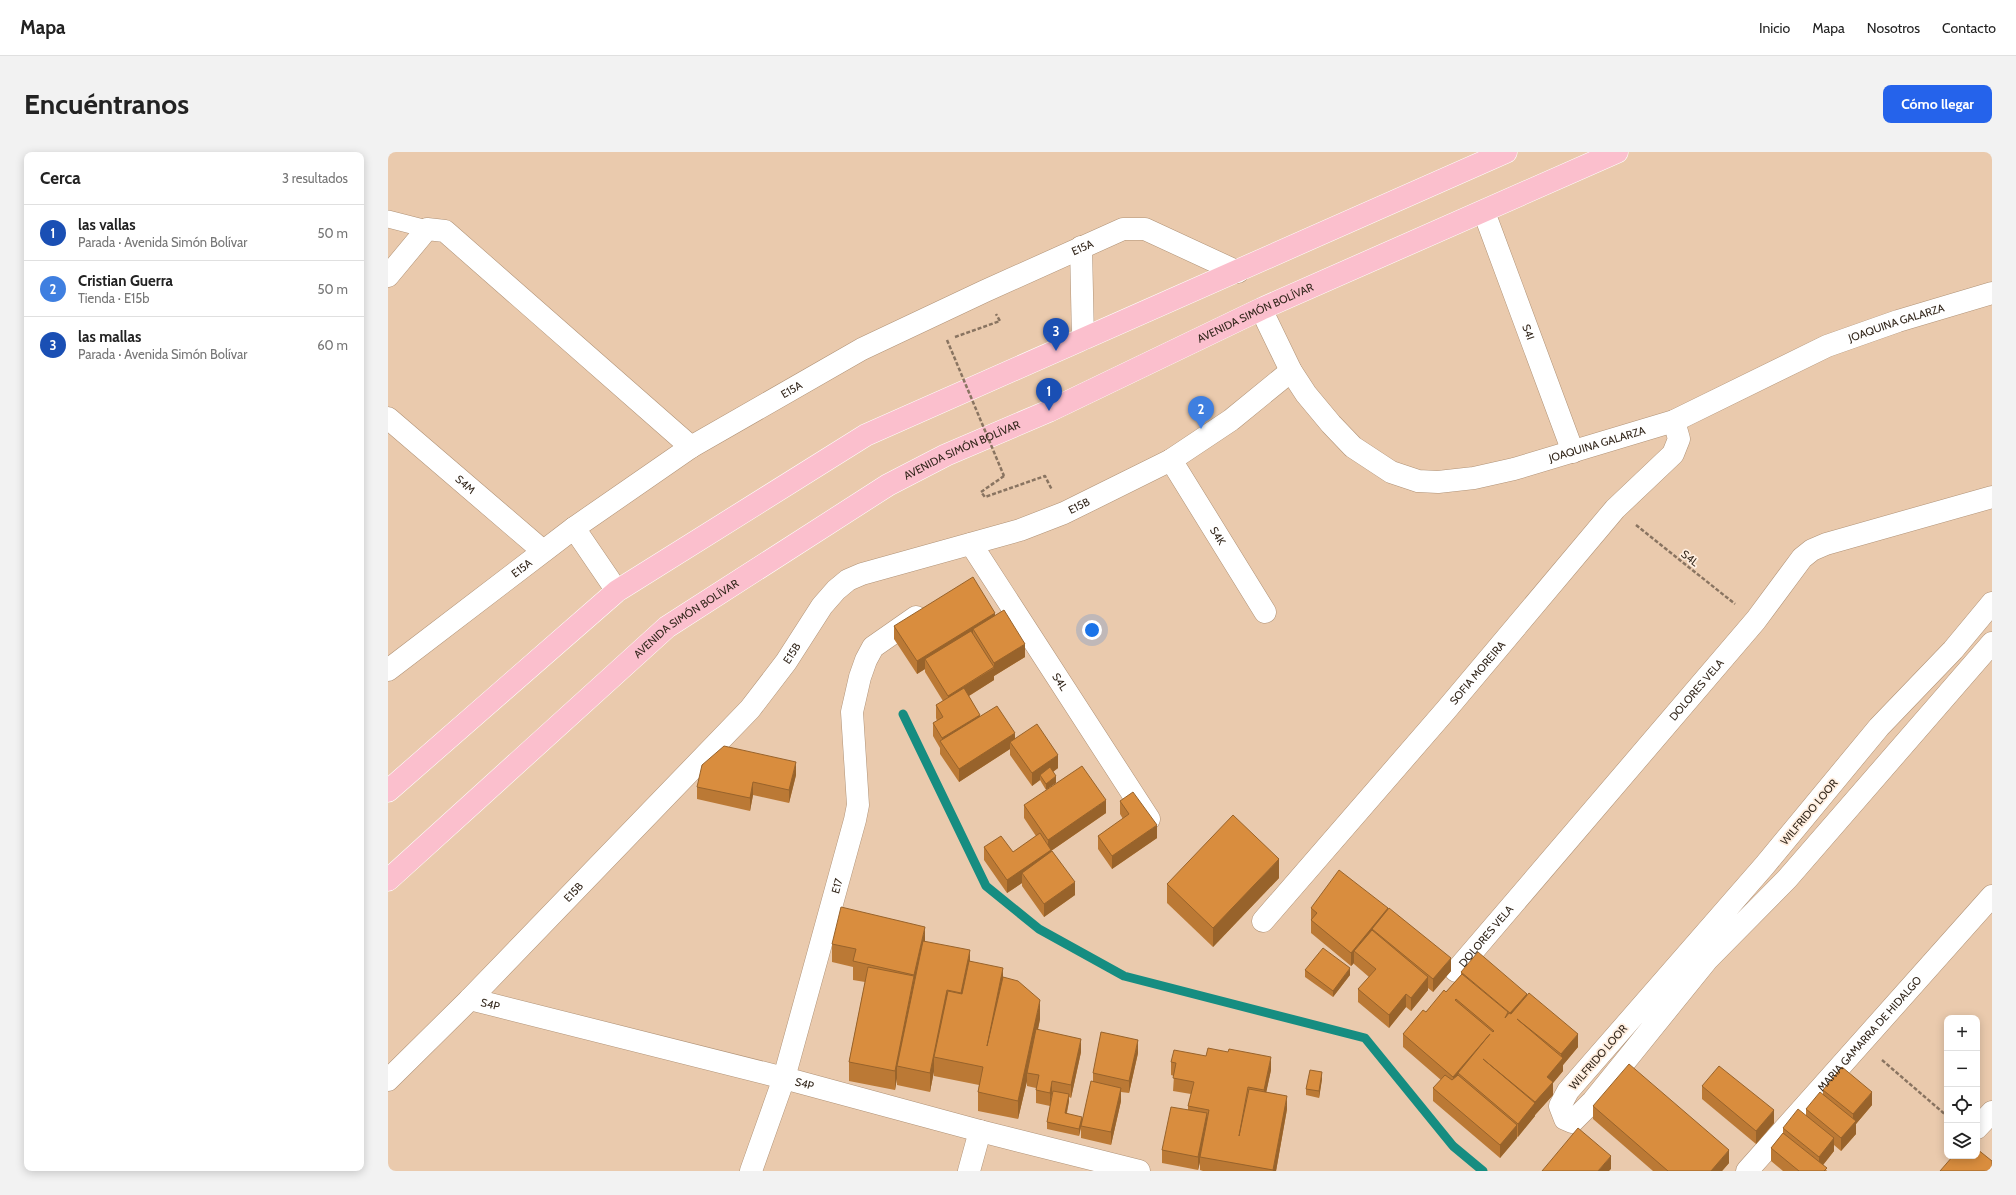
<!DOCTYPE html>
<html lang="es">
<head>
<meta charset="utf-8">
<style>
	body { margin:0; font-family:Cabin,sans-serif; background:#f2f2f2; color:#222 }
	.controls { position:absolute; right:12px; bottom:12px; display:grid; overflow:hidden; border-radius:8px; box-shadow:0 2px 10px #0003 }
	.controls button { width:36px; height:36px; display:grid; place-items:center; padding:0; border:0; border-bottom:1px solid #e0e0e0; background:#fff; color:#222; font:20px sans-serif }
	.you { position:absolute; left:704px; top:478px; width:14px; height:14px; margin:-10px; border:3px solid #fff; border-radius:50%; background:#1a73e8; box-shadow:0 0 0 6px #1a73e833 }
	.badge { display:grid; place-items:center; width:26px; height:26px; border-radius:50%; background:#2563eb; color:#fff; font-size:13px; font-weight:700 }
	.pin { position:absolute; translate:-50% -33px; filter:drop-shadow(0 1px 2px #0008) }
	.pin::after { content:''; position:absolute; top:21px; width:14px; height:12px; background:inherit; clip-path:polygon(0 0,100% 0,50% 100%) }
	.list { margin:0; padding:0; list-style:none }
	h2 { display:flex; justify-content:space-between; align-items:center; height:52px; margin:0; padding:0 16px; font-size:17px }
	h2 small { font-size:13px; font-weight:400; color:#767676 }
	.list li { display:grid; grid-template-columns:26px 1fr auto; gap:12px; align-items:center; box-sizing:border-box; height:56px; padding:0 16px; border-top:1px solid #e0e0e0 }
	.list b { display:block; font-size:15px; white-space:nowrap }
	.list p { margin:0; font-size:13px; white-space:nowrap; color:#767676 }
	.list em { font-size:13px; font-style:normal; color:#767676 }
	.icon { flex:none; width:22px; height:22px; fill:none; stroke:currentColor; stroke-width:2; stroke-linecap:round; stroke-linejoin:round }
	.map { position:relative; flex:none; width:1604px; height:1019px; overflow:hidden; border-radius:8px }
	header { display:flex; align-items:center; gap:24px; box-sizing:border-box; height:56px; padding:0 20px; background:#fff; border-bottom:1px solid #e0e0e0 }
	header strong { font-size:19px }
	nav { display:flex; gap:22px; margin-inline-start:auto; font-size:14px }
	.intro { display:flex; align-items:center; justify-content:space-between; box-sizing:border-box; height:96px; padding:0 24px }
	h1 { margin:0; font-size:28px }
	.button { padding:10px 18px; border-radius:8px; background:#2563eb; color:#fff; font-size:14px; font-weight:700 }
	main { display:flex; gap:24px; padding:0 24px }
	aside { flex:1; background:#fff; border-radius:8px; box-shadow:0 2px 10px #0003 }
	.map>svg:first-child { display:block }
</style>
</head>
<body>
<header>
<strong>Mapa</strong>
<nav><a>Inicio</a><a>Mapa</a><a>Nosotros</a><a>Contacto</a></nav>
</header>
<div class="intro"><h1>Encuéntranos</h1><a class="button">Cómo llegar</a></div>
<main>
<aside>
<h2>Cerca<small>3 resultados</small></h2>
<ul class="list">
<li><span class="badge" style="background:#1a4fb4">1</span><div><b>las vallas</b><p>Parada · Avenida Simón Bolívar</p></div><em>50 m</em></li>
<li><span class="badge" style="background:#3f7fe0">2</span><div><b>Cristian Guerra</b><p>Tienda · E15b</p></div><em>50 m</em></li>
<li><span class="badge" style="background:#1a4fb4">3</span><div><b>las mallas</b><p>Parada · Avenida Simón Bolívar</p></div><em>60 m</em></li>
</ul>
</aside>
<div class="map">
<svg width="1604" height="1019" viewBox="0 0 1604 1019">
	<rect width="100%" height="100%" fill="#eacaad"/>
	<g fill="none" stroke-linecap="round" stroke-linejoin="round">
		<polyline stroke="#168d81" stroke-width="9" points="515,562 598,734 651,777 736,824 977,886 1065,994 1095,1019"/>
		<defs>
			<polyline id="lane" points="0,67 39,77"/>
			<g id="street">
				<path id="s1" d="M1096,60l89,240"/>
				<polyline points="693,95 695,187"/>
				<polyline points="0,124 39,77 57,79 303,295"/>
				<path id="s2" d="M0,266l155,133"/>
				<path id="s3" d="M783,308l94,152"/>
				<path id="s4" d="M186,376l117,-81 171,-98 123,-58 138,-62h22l93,43"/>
				<path id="s5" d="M583,392l178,275"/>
				<polyline points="1604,451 1565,498 1491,575 1377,713 1180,939 1172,954 1177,967 1184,970 1205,949 1319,808 1399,727 1604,491"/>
				<path id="s6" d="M875,769l183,-211 169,-201 58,-55 6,-15 -5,-18"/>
				<path id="s7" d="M1068,819l300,-351 46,-62 10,-8 14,-6 166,-47"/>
				<path id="s8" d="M82,847l314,79 196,53 159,40"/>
				<polyline points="1589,976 1604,960"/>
				<path id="s9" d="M363,1019l33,-93 71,-258 3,-15 -6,-93 8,-35 6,-17 7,-13 43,-30"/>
				<polyline points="581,1019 592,979"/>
				<path id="s10" d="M1359,1019l245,-275"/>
			</g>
			<g id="secondary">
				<path id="s11" d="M873,157l30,62 15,23 25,30 22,23 38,25 27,9 20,1 36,-4 40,-9 160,-48 153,-75 71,-25 94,-28"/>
				<path id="s12" d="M0,518l186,-142 43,63"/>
				<path id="s13" d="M0,928l82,-81 280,-290 36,-47 36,-56 14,-16 12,-10 14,-6 158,-44 44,-17 107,-53 60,-40 60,-49"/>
			</g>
			<g id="highway">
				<polyline points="0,639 229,439 478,283 1118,0"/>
				<path id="s14" d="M0,728l279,-253 221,-142 58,-30 103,-44 212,-102 356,-157"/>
			</g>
		</defs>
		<use href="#lane" stroke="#b09276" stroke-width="18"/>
		<use href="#street" stroke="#b09276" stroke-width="23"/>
		<use href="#secondary" stroke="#b09276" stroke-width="23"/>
		<use href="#highway" stroke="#fff" stroke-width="23"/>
		<g stroke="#897461" stroke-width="2.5" stroke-dasharray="4 2" stroke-linecap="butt">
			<polyline points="567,185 612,169 608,162"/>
			<polyline points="616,324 593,340 597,345 657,324 664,338"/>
			<polyline points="1248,373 1347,452"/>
			<polyline points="1494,908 1559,964"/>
		</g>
		<use href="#lane" stroke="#fff" stroke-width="17"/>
		<use href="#street" stroke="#fff" stroke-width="22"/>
		<use href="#secondary" stroke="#fff" stroke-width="22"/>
		<use href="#highway" stroke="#fbbfcd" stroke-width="22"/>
		<polyline stroke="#897461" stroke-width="2.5" stroke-dasharray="4 2" stroke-linecap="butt" points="559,188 616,324"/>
	</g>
	<g fill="#bb7935">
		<polygon points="607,463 637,505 606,524 606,528 581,544 592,564 627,588 670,616 665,620 658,638 652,628 644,634 622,603 622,597 571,630 552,602 552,596 545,584 545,571 549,569 548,566 548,553 555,549 537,520 537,517 529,522 506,487 506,474"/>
		<polygon points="408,623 401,651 365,643 362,659 309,647 309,635"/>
		<polygon points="732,649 769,686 724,717 710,697 710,684 735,667 732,662"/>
		<polygon points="636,653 718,661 663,699 663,700 687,743 656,765 634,734 634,731 619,741 596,708 596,695 625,700 648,684 636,666"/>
		<polygon points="891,726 825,795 779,751 779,732"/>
		<polygon points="923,756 1000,758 1063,819 1045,840 1040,836 1040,838 1023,859 1018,855 1001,876 970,850 970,837 981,825 966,812 966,811 963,814 923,781"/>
		<polygon points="537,790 582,809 615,825 652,867 650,878 693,900 683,946 681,945 681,949 679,961 694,969 705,929 705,921 750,901 741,941 733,940 733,949 723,993 693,986 693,976 691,984 659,977 659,970 665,942 664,942 662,954 648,951 648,936 639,934 639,929 630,967 590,959 590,940 591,933 546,924 546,919 542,940 509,933 509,926 507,938 461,929 461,910 477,830 465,828 465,815 444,810 444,792"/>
		<polygon points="917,818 962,823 945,845 917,825"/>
		<polygon points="1073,820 1139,843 1190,895 1175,913 1175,919 1165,931 1165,943 1147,963 1147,962 1147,964 1112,1006 1045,949 1045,936 1053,928 1015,895 1015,882 1058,840 1073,823"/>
		<polygon points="783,910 883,918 878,940 899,957 888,1019 815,1019 812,1018 812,1010 810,1018 774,1011 774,998 800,958 800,954 803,942 785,939 786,924 783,923"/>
		<polygon points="934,927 931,946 918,943 918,937"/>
		<polygon points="1314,934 1386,971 1368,992 1314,947"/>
		<polygon points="1435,938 1484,953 1468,972 1468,982 1453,999 1446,993 1446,999 1435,1013 1439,1019 1395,1019 1383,1009 1383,996 1395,981 1395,976 1418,963 1418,957 1435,942"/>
		<polygon points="1205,954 1341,1011 1334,1019 1265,1019 1205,967"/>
	</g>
	<g fill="#98632b">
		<polygon points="607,461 607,474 585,477 585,487 537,507 537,517 529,522 529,509"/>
		<polygon points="637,492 637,505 606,524 606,528 560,557 560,544 606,516 606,511"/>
		<polygon points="592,563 592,576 554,592 554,586"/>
		<polygon points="627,581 627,594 622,590 622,597 571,630 571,617"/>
		<polygon points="670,603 670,616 655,627 652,623 652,628 644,634 644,621"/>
		<polygon points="408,610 408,623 401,651 401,638"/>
		<polygon points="668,624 668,631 658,638 658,632"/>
		<polygon points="365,630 365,643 362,659 362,646"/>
		<polygon points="718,648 718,661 663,699 663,711 634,721 634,731 619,741 619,728 660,700 660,688"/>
		<polygon points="769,673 769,686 724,717 724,704"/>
		<polygon points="891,707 891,726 825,795 825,776"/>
		<polygon points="687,730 687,743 656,765 656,752"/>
		<polygon points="1000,756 1000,769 984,777 984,789 966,799 966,811 963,814 963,801"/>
		<polygon points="537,775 537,793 509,914 509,926 507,938 507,919 526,826 526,823"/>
		<polygon points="582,798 582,817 573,860 573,841"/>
		<polygon points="1063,806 1063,819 1045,840 1045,827"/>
		<polygon points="615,816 615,835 599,894"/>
		<polygon points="962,816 962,823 945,845 945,839"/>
		<polygon points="1040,825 1040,838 1023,859 1023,846"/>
		<polygon points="559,838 559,857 546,905 546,919 542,940 542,921"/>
		<polygon points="1018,842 1018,855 1001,876 1001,863"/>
		<polygon points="1139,842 1139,855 1122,874 1122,861"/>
		<polygon points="652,848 652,867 640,921 639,921 639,929 630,967 630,949"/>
		<polygon points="1102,882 1070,921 1070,932 1065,938 1065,925"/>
		<polygon points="1190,882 1190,895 1175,913 1175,919 1165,931 1165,943 1147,963 1147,950 1159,925 1173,908 1173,902"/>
		<polygon points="693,887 693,900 683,946 683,933"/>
		<polygon points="750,888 750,901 741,941 741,929"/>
		<polygon points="883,905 883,918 876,951 876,938"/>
		<polygon points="934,920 934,927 931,946 931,939"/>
		<polygon points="664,929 664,942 662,954 662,941"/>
		<polygon points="733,936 733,949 723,993 723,980"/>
		<polygon points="1484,940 1484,953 1468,972 1468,982 1453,999 1453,986 1465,972 1465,962"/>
		<polygon points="681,942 681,949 677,968 677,961"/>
		<polygon points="899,944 899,957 888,1019 885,1019"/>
		<polygon points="1147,951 1147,964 1130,985 1130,972"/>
		<polygon points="1386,958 1386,971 1368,992 1368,979"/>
		<polygon points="819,961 819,974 812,1005 812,1010 810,1018 810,1005"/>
		<polygon points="694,965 694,972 693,974 691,984 691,977"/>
		<polygon points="1129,973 1129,986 1112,1006 1112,993"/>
		<polygon points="1446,986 1446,999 1431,1018 1431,1005"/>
		<polygon points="1341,998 1341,1011 1334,1019 1323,1019"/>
		<polygon points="1223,1004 1223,1017 1221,1019 1210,1019"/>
	</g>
	<g fill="#d98d3e" stroke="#98632b" fill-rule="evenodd">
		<polygon points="585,425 607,461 529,509 506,474"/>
		<polygon points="616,458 637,492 606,511 585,477"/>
		<polygon points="583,479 606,515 560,544 537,507"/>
		<polygon points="576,536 592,563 554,586 545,571 555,565 548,553"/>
		<polygon points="609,554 627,581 571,617 552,589"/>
		<polygon points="649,572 670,603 644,621 622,590"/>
		<polygon points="336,594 408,610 401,638 365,630 362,646 309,635 314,613"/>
		<polygon points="694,614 718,648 660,688 636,653"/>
		<polygon points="662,615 668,624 658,632 652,623"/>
		<polygon points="745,640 769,673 724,704 710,684 741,662 732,649"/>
		<polygon points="845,663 891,707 825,776 779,732"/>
		<polygon points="652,681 663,698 619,728 596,695 613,684 625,700"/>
		<polygon points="664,699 687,730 656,752 634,721"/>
		<polygon points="951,718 1000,756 963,801 923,768 929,761 923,756"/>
		<polygon points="453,755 537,775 526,823 465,809 468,797 444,792"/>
		<polygon points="1001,756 1063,806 1045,827 984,777"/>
		<polygon points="984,778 1040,825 1023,846 1018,842 1001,863 970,837 988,817 966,799"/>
		<polygon points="535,789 582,798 573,841 559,838 542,921 509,914"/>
		<polygon points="935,796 962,816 945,839 917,818"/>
		<polygon points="1090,800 1139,842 1122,861 1073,820"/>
		<polygon points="581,809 615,816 599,894 615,825 630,829 652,848 630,949 590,940 595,915 546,905 560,839 574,842"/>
		<polygon points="480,815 526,824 507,919 461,910"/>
		<path d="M1074,822l46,38 -3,6 4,-5 2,1 18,-21 49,41 -17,20 -44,-35 46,39 -16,19 6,5 -18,20 -52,-43 52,44 -17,21 -60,-51 32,-39 -37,43 -50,-43 20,-24 3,2 18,-22 2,2zM1068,847l38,32 -1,1 -38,-32z"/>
		<polygon points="648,877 693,887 683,933 664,929 662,941 648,938 651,923 639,921"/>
		<polygon points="713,880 750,888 741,929 705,921"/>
		<polygon points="820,896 840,900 841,897 883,905 876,938 860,935 851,984 861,937 899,944 885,1018 812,1005 821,958 800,954 806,930 785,926 788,911 783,910 786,898 818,904"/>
		<polygon points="1241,912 1341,998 1323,1019 1280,1019 1205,954"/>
		<polygon points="1331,914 1386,958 1368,979 1314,934"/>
		<polygon points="1454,915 1484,940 1465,962 1435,938"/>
		<polygon points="922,918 934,920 931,939 918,937"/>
		<polygon points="1057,923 1064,928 1070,923 1129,973 1112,993 1045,936"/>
		<polygon points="703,929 733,936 723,980 693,974"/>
		<polygon points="665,939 681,942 677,961 694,965 691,977 659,970"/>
		<polygon points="1432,940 1468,969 1453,986 1418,957"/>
		<polygon points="783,955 819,961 810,1005 774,998"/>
		<polygon points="1410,957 1446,986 1431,1005 1395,976"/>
		<polygon points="1190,976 1223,1004 1210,1019 1154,1019"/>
		<polygon points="1395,981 1439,1016 1436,1019 1411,1019 1383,996"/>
		<polygon points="1589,997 1604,1009 1604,1019 1552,1019 1565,1004 1589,1004"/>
	</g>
	<g text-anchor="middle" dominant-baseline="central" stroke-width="3.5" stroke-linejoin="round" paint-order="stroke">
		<g font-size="11" fill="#34281d" stroke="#ffeedf">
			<text stroke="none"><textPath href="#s4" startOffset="582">E15A</textPath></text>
			<text stroke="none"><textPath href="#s14" startOffset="1045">AVENIDA SIMÓN BOLÍVAR</textPath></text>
			<text stroke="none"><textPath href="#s11" startOffset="749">JOAQUINA GALARZA</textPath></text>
			<text stroke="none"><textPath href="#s1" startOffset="128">S4I</textPath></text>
			<text stroke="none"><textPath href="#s4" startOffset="258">E15A</textPath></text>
			<text stroke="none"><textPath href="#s11" startOffset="425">JOAQUINA GALARZA</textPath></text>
			<text stroke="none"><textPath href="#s14" startOffset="721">AVENIDA SIMÓN BOLÍVAR</textPath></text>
			<text stroke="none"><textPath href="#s2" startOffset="102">S4M</textPath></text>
			<text stroke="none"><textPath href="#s13" startOffset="924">E15B</textPath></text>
			<text stroke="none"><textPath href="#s3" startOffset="89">S4K</textPath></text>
			<text transform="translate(1302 406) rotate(38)">S4L</text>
			<text stroke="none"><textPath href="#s12" startOffset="168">E15A</textPath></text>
			<text stroke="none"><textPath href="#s14" startOffset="397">AVENIDA SIMÓN BOLÍVAR</textPath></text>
			<text stroke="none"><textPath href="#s13" startOffset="588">E15B</textPath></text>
			<text stroke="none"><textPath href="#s6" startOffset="328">SOFIA MOREIRA</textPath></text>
			<text stroke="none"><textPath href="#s5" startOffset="164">S4L</textPath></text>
			<text stroke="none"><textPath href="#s7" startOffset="370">DOLORES VELA</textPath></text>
			<text transform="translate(1421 660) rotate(-50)">WILFRIDO LOOR</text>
			<text stroke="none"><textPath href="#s9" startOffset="298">E17</textPath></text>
			<text stroke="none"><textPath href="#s13" startOffset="264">E15B</textPath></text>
			<text stroke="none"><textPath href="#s7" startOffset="46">DOLORES VELA</textPath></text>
			<text stroke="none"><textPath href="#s8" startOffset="21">S4P</textPath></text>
			<text stroke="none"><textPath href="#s10" startOffset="184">MARIA GAMARRA DE HIDALGO</textPath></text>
			<text transform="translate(1210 905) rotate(-49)">WILFRIDO LOOR</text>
			<text stroke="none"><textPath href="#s8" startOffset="345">S4P</textPath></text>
		</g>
	</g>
</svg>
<div class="controls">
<button>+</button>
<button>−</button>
<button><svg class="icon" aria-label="locate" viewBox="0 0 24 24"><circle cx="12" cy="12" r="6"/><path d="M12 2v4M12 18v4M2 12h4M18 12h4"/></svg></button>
<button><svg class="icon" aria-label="layers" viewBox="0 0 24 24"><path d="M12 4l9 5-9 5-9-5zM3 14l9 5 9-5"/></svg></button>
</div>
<div class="you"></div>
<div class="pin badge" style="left:661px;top:259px;background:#1a4fb4">1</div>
<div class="pin badge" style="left:813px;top:277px;background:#3f7fe0">2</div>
<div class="pin badge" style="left:668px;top:199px;background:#1a4fb4">3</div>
</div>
</main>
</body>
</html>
